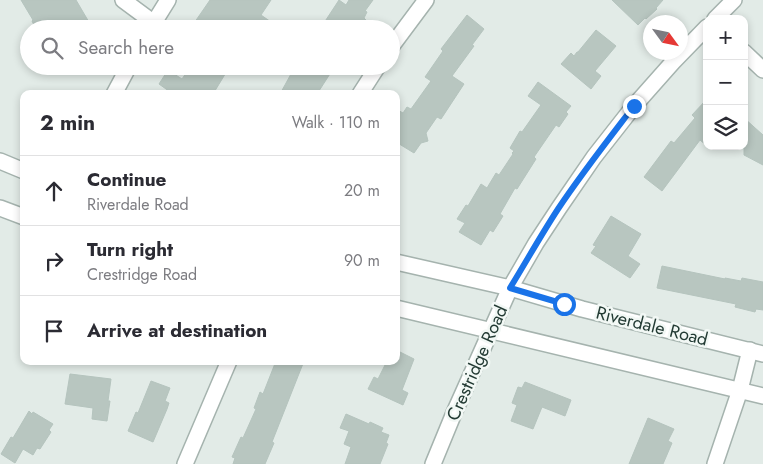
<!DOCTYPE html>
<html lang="en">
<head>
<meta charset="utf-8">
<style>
	body { margin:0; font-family:Jost,sans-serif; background:#f2f2f3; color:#2b2b33 }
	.controls { position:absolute; right:15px; top:15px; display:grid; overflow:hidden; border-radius:10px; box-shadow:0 2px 8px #0003 }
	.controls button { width:45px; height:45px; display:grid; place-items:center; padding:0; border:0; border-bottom:1px solid #e1e1e2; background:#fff; color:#2b2b33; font:25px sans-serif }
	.compass { position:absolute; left:643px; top:15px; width:45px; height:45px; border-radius:50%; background:#fff; box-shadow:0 2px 8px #0003; rotate:123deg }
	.stop { position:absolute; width:15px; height:15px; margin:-11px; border:4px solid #1a73e8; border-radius:50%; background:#fff }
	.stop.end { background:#1a73e8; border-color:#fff; box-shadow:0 1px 5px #0008 }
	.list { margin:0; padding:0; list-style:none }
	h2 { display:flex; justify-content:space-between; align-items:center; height:65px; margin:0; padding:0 20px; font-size:21px }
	h2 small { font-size:16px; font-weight:400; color:#7c7c81 }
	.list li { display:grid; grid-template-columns:32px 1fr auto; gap:15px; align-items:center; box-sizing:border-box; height:70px; padding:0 20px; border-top:1px solid #e1e1e2 }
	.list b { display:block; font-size:19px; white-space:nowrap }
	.list p { margin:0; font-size:16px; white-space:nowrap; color:#7c7c81 }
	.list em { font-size:16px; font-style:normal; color:#7c7c81 }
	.icon { flex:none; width:28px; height:28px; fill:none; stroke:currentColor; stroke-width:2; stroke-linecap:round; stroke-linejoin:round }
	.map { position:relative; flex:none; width:763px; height:464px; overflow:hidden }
	.search { position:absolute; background:#fff; box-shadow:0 2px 8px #0003; left:20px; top:20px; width:380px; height:55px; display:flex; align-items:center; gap:12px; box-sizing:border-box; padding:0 18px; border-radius:28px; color:#7c7c81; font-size:19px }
	.panel { position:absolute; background:#fff; box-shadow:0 2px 8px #0003; left:20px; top:90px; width:380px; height:275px; border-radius:10px }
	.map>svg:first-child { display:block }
</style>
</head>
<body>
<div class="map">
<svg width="763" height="464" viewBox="0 0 763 464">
	<rect width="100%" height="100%" fill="#e2ebe7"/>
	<g fill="#b8c6c0" stroke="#b5c4be">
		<polygon points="21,0 76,0 93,29 70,29 67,23 57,29 36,29 32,21 33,20"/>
		<polygon points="210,0 271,0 261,15 281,29 190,29"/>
		<polygon points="339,0 346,5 349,0 373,0 365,11 367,12 364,18 366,20 361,29 320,29"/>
		<polygon points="612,0 663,0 656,8 657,9 646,19 645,18 638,25"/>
		<polygon points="467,15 484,29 472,45 474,46 452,76 464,84 441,119 437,117 426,133 428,141 421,143 414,153 396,142 396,109 403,113 407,107 411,109 431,81 425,77 443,51 441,49"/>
		<polygon points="596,30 616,46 595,71 601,76 591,89 561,64 571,53 574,56 577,52 578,52"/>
		<polygon points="191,66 230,66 213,94 173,94 159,84 168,70 182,79"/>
		<polygon points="278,66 335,66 317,94 280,94 291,74"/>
		<polygon points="538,82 571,106 566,112 568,114 559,127 556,125 534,157 536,159 517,189 515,188 500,214 503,216 493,232 490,230 481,245 459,232 465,223 457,219 466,205 468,206 481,184 487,188 496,173 499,175 513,154 512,153 514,151 510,148 520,131 522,132 541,105 528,96"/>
		<polygon points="707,99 707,146 700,140 662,191 644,177 671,141 674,143 695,118 692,115"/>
		<polygon points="744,118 763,135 763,165 744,155"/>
		<polygon points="611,216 641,234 628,256 640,264 630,278 591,253 596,246 593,245"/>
		<polygon points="662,266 725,279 725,278 741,281 742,278 763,282 763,310 756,309 755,312 735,307 736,304 657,288"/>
		<polygon points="396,350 414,359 402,390 408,393 403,405 368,389 374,377 378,379 387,361 396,361"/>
		<polygon points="276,361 304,361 272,442 274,443 265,464 233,464 235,458 232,457 241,437 243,438 256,409 254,408 260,392 263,394"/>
		<polygon points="70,374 111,379 108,401 110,401 107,421 92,419 93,408 65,404"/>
		<polygon points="151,381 170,388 165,401 169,403 167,409 153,442 128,431 136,412 138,413"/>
		<polygon points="525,382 571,400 565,416 542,407 533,429 511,421 517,405 512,403 518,387 522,388"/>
		<polygon points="29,411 32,414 33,412 53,424 49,430 51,432 40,449 37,448 33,455 23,449 15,463 1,454 11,437 13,438"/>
		<polygon points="346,414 369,424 370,422 383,428 381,432 389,435 386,443 388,444 380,464 345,464 351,447 344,444 349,431 340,428"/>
		<polygon points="648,418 674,429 668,441 672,443 663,464 629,464"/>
	</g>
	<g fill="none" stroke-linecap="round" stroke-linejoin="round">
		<defs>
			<g id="minor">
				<polyline points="123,0 154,23"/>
				<polyline points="715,19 734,0"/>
				<polyline points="150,29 168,0"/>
				<polyline points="391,47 426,0"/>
				<polyline points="744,52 763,70"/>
				<polyline points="114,94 129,66"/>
				<polyline points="360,94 378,66"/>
				<polyline points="0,161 24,171"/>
				<polyline points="0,208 24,217"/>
				<polyline points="396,262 510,288 582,309 763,354"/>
				<polyline points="396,308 763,396"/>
				<polyline points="185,464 229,361"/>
				<polyline points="433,464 454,413 510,288 536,243 559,208 594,157 634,106 673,62 707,27"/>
				<polyline points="715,464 740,390 750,350"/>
			</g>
		</defs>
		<use href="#minor" stroke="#a5b3ae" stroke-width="18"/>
		<use href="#minor" stroke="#fff" stroke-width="15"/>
	</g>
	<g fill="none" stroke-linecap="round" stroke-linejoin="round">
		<path stroke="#1a73e8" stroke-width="6" d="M564,304l-54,-16c16,-26 31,-53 48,-79 24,-36 50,-69 76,-103"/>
	</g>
	<g text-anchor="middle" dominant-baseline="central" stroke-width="5" stroke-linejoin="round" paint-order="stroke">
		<g font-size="18" fill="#233b34" stroke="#f2f8f5">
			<text transform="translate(652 326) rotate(14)">Riverdale Road</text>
			<text transform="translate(477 363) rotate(-66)">Crestridge Road</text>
		</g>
	</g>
</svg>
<div class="controls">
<button>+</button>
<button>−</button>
<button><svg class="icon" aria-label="layers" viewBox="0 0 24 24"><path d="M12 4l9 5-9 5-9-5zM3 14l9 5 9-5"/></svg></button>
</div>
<svg class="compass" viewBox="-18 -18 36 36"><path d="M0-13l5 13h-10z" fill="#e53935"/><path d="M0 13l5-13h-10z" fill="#7c7c81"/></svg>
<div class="stop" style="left:564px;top:304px"></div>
<div class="stop end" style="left:634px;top:106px"></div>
<div class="search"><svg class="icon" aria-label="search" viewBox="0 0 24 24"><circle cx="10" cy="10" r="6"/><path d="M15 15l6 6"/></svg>Search here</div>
<section class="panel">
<h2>2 min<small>Walk · 110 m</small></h2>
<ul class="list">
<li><svg class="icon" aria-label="ahead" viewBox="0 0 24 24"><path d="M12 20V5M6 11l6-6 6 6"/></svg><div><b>Continue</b><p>Riverdale Road</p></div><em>20 m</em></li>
<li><svg class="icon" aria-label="right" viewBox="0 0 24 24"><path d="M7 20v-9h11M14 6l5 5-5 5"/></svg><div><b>Turn right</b><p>Crestridge Road</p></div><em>90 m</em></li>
<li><svg class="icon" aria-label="arrive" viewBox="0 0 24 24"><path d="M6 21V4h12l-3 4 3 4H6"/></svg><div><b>Arrive at destination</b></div></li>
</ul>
</section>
</div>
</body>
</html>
